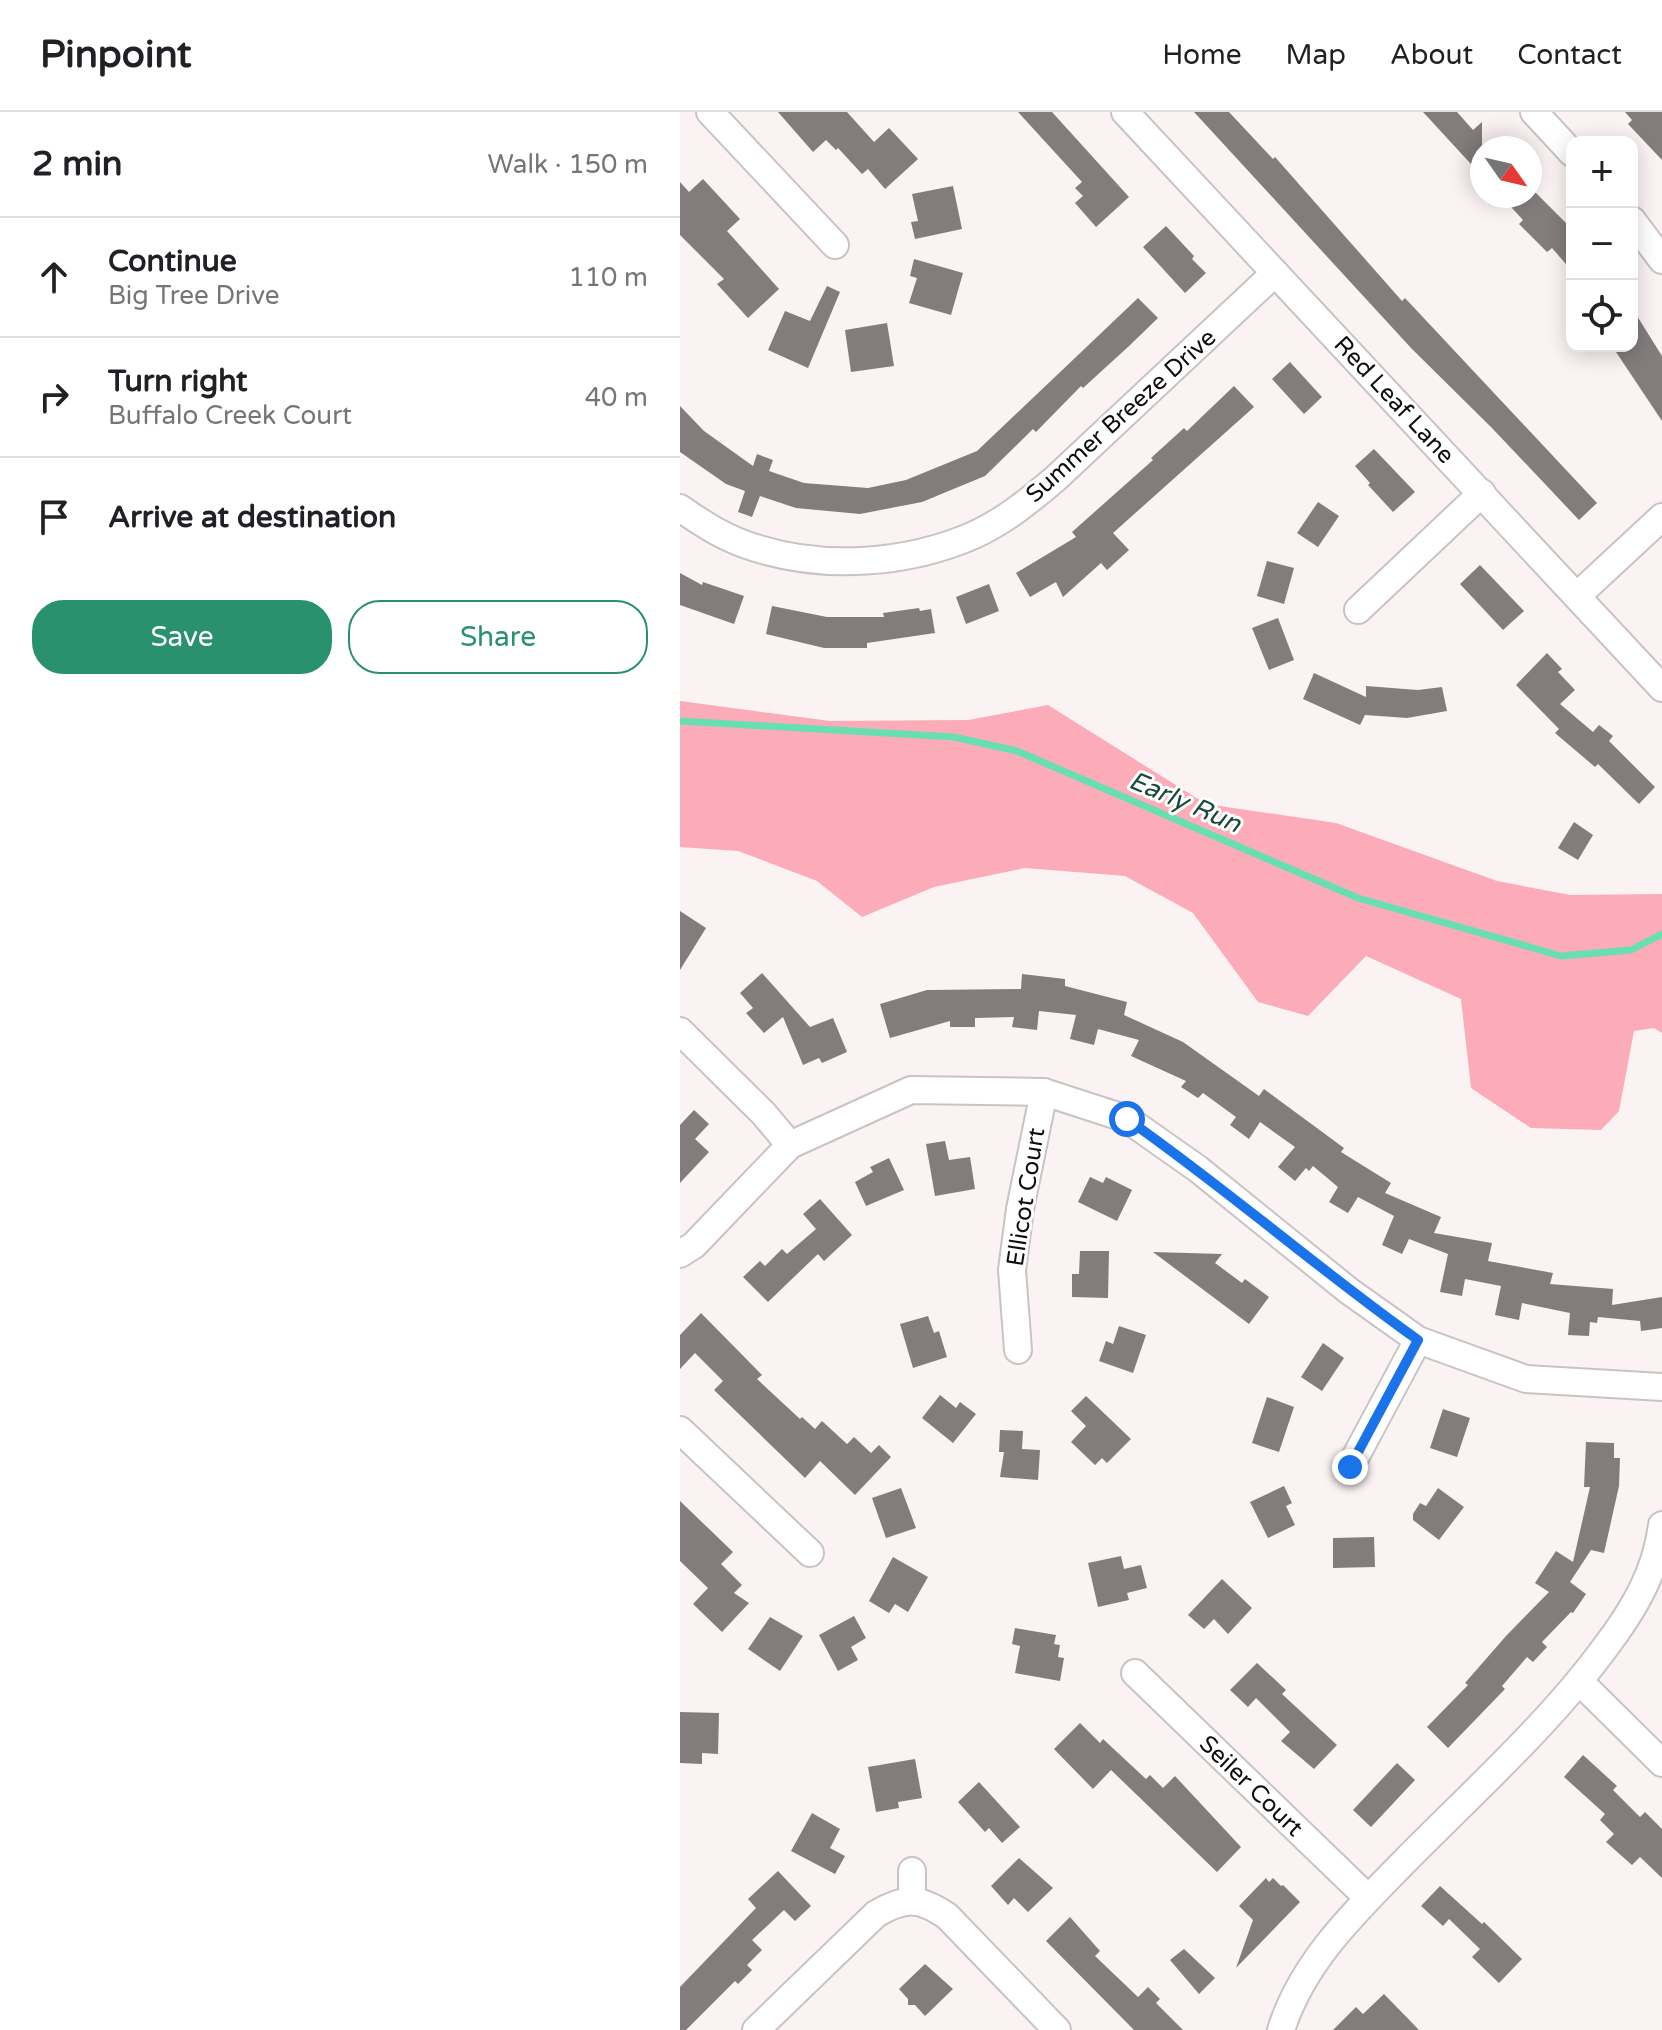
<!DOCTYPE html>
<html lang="en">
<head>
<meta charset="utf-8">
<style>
	body { margin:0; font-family:"Varela Round",sans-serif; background:#f6f6f6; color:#202124 }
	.controls { position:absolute; right:24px; top:24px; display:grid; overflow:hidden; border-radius:16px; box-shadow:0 4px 20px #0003 }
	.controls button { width:72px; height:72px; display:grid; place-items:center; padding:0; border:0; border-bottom:2px solid #e0e0e0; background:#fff; color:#202124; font:40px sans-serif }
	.compass { position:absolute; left:790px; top:24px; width:72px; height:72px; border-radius:50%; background:#fff; box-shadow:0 4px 20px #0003; rotate:124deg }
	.stop { position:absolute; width:24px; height:24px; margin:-18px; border:6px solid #1a73e8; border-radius:50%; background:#fff }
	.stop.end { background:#1a73e8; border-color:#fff; box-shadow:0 2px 8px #0008 }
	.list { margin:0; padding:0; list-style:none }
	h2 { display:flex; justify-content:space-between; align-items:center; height:104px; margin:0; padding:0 32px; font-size:34px }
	h2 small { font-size:26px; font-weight:400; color:#757577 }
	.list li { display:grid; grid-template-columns:52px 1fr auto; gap:24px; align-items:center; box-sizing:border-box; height:120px; padding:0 32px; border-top:2px solid #e0e0e0 }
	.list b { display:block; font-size:30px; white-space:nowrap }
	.list p { margin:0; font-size:26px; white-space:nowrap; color:#757577 }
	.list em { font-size:26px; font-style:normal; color:#757577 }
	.actions { display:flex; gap:16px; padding:24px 32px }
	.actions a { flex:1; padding:18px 0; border:2px solid #29916d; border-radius:32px; text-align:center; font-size:28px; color:#29916d }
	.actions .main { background:#29916d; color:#fff }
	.icon { flex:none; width:44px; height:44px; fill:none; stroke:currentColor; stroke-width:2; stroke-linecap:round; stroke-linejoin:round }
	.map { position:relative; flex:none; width:982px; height:1918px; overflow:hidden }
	header { display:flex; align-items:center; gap:48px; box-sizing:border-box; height:112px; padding:0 40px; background:#fff; border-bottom:2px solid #e0e0e0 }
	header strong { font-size:38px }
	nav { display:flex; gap:44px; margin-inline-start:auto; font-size:28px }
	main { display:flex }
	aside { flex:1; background:#fff }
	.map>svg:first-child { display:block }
</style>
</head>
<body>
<header>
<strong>Pinpoint</strong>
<nav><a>Home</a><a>Map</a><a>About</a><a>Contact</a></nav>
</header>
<main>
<aside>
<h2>2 min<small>Walk · 150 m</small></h2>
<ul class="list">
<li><svg class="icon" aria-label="ahead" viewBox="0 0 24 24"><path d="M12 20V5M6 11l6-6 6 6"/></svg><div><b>Continue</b><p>Big Tree Drive</p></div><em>110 m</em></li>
<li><svg class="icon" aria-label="right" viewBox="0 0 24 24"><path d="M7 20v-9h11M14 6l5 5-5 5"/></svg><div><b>Turn right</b><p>Buffalo Creek Court</p></div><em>40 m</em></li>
<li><svg class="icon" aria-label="arrive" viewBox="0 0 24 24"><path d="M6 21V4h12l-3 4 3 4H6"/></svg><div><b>Arrive at destination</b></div></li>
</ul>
<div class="actions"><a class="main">Save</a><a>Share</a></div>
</aside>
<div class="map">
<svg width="982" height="1918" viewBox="0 0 982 1918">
	<rect width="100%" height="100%" fill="#fbf2f3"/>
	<polygon fill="#fbacb8" points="0,589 150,609 288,608 368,593 526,692 656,711 817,769 890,783 982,782 982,921 974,916 954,919 939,999 921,1018 851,1016 791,976 781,887 686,844 628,904 578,890 513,801 445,764 345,756 254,775 182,805 137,769 58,739 0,735"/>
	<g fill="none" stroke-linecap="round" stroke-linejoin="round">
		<polyline stroke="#67dfb1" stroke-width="7" points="0,609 274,625 337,639 678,786 881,844 951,838 982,822"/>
	</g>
	<g fill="#837c7d">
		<polygon points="98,0 167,0 194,30 209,16 238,47 205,77 188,57 182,62 158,36 156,38 146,28 133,40"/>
		<polygon points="338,0 372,0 449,85 416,115 395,91 403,84 395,76 402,70"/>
		<polygon points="514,0 549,0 593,47 595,45 722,189 725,186 917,391 899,408 812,316 732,237"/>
		<polygon points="743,0 777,0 793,18 802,10 802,64"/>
		<polygon points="945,0 982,0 982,48 948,12 952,8"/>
		<polygon points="23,67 60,107 47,119 99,177 68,206 37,172 44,167 0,123 0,70 9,80"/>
		<polygon points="273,74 282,117 235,127 231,110 238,109 232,82"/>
		<polygon points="850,75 892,117 892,159 872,136 867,140 839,112 843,108 821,84 850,84"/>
		<polygon points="486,114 514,144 512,147 526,161 505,181 463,135"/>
		<polygon points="234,147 283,161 271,203 229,191 237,166 230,164"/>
		<polygon points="147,174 160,180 128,256 88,238 105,199 130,209"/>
		<polygon points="458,186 478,206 448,235 403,276 401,274 356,320 353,317 305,364 242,390 180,402 116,396 80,384 72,405 58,400 65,379 46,372 0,340 0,294 24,319 73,354 77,342 93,348 89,359 124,371 188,376 226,368 297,339"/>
		<polygon points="952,196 982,244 982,309 932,234 952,234"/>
		<polygon points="207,211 214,254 171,260 165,218"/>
		<polygon points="610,250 642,285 624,302 592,267"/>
		<polygon points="554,274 574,295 433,421 449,438 427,458 421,451 383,485 376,470 350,485 336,461 396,425 392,420 473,348 471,346 504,316 507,319"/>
		<polygon points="694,337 735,380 713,400 688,373 690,371 675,354"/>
		<polygon points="638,390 659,404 638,435 617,421"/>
		<polygon points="587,449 614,456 604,492 577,484"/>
		<polygon points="800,453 844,499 823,518 780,472"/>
		<polygon points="0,461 22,473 23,470 64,484 54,512 0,493"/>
		<polygon points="309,472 319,499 286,512 276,485"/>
		<polygon points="92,494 147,505 204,505 203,501 239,496 240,499 251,497 255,521 187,531 187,536 144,536 86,522"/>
		<polygon points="598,506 614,548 589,558 572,516"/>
		<polygon points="867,541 882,557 878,560 895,578 880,592 913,620 919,613 933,624 929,629 975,675 959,692 918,652 915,655 875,621 879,617 836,573"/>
		<polygon points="634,561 686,585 686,574 738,578 762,575 767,599 727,606 685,603 680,613 623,587"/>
		<polygon points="894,710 913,723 898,748 878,736"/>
		<polygon points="0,799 26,816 0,858"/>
		<polygon points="82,861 130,915 153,906 167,940 142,951 139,946 123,953 103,905 84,921 66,901 73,896 60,881"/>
		<polygon points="342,862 385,867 385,874 447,890 444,903 503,930 579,984 584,977 664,1036 661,1040 711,1071 705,1081 761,1105 754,1121 812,1131 808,1149 873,1161 870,1172 933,1177 932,1193 982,1185 982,1216 961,1219 960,1209 918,1205 917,1211 910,1210 909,1224 888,1223 890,1201 842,1191 839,1208 815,1203 821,1174 785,1167 782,1184 760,1180 768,1142 729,1127 722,1142 702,1133 714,1104 678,1085 668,1101 649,1090 658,1075 633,1054 629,1059 626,1056 615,1069 598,1055 615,1035 580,1010 569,1027 550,1013 556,1005 523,981 518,986 501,975 506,969 451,944 459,928 418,917 414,933 390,927 396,903 359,899 357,918 332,915 334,905 295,906 295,915 270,915 270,909 210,926 200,892 247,878 341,877"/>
		<polygon points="14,998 29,1012 15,1027 29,1040 0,1071 0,1013"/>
		<polygon points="265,1029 269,1048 290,1045 295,1077 255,1084 246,1032"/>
		<polygon points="209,1046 224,1078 186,1094 175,1070 193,1060 190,1055"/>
		<polygon points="410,1065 423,1071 426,1065 452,1078 437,1109 398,1090"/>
		<polygon points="140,1087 172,1123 144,1149 138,1142 88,1190 63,1165 80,1149 85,1154 102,1137 107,1142 136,1117 123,1102"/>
		<polygon points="400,1139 429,1139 428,1186 392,1185 392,1162 399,1162"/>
		<polygon points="473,1140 542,1142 535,1151 562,1171 565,1167 589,1185 569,1212"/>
		<polygon points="21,1201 82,1263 77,1267 120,1307 122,1305 135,1317 142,1309 167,1332 174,1325 191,1341 199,1333 211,1345 175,1383 140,1349 125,1366 34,1278 43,1269 15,1241 0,1257 0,1223"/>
		<polygon points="248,1204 254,1221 259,1219 267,1245 233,1256 220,1212"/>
		<polygon points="439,1214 466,1223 453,1261 419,1249 426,1229 433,1232"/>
		<polygon points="643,1231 664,1246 642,1279 621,1265"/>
		<polygon points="260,1283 276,1296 280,1290 296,1302 273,1331 242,1306"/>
		<polygon points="406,1284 451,1327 427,1351 422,1346 415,1353 391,1330 406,1314 391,1299"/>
		<polygon points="587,1285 614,1295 599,1340 572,1331"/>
		<polygon points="763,1297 790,1306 777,1345 750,1336"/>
		<polygon points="320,1318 343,1319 342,1337 360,1338 358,1368 320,1365 324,1340 319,1340"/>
		<polygon points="906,1330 934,1331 934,1346 940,1346 939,1374 924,1441 911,1438 890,1470 906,1482 893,1501 891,1500 862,1530 867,1535 853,1550 847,1545 822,1574 825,1577 768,1636 747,1615 788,1573 785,1571 826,1524 869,1480 855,1471 876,1439 893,1450 910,1375 904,1375"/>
		<polygon points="604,1374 612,1391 606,1394 615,1413 588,1426 570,1390"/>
		<polygon points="221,1376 236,1416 206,1426 192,1386"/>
		<polygon points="758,1376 784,1395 759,1428 733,1408 733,1402 740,1391 746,1394"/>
		<polygon points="0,1389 53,1440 41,1452 62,1473 54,1481 69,1491 42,1520 13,1492 28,1476 0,1449"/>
		<polygon points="694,1425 695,1455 653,1456 653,1426"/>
		<polygon points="441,1444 444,1457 461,1453 467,1476 447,1481 449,1488 418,1495 408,1451"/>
		<polygon points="213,1445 248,1465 228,1500 215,1492 209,1501 189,1489"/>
		<polygon points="542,1467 572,1496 548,1522 534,1507 524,1517 508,1503"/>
		<polygon points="174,1504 186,1526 171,1535 178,1548 158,1559 139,1523"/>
		<polygon points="90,1505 123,1524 100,1559 68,1537"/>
		<polygon points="335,1516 376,1523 374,1532 380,1533 378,1545 384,1546 380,1569 335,1561 340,1534 332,1532"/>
		<polygon points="577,1551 606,1578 602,1582 657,1633 634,1657 601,1629 610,1620 576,1586 568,1595 550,1578"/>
		<polygon points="0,1600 39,1601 38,1642 22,1641 22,1652 0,1651"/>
		<polygon points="400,1611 420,1631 423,1627 466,1667 470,1663 483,1676 495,1664 561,1735 537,1760 431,1658 413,1677 374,1637"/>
		<polygon points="903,1643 937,1674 933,1678 960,1705 965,1700 982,1717 982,1766 960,1745 952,1753 926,1730 934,1722 920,1708 925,1702 884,1665"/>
		<polygon points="235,1647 242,1686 218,1690 219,1696 196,1700 188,1655"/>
		<polygon points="717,1651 735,1668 691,1715 673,1698"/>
		<polygon points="299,1670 340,1715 322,1731 309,1716 305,1720 278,1690"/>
		<polygon points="132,1701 160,1717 150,1736 165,1744 155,1762 111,1739"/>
		<polygon points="339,1746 373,1776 348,1800 334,1786 328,1793 311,1774"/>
		<polygon points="98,1759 131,1794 115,1809 104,1798 72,1828 82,1838 67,1853 72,1858 58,1872 55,1869 6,1918 0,1918 0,1875 76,1796 68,1787"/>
		<polygon points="586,1766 589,1770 593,1766 601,1774 603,1773 620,1790 556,1856 573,1808 559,1794"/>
		<polygon points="760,1774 802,1812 804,1810 842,1847 819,1871 792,1845 800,1837 769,1807 763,1814 741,1794"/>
		<polygon points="390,1805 420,1839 415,1844 458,1885 468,1875 480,1887 476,1891 503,1918 454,1918 366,1829"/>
		<polygon points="504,1837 535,1866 519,1882 490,1848"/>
		<polygon points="245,1852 273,1877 245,1904 235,1893 228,1893 228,1887 219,1877"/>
		<polygon points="704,1882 739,1918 653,1918 676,1895 683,1902"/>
	</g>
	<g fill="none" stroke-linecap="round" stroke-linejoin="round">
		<defs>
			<g id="minor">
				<polyline points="30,0 155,133"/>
				<polyline points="445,0 982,576"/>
				<polyline points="854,0 892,41"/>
				<polyline points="952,108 982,148"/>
				<path d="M0,396c24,17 48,32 76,40 69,22 152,16 218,-13 31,-14 56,-35 81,-56l220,-206"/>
				<polyline points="898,483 982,405"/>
				<polyline points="678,498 802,381"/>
				<polyline points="0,919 83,1001 110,1033"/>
				<polyline points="0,1142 14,1133 110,1033 231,978 364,980 447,1007 518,1057 669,1179 738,1228 846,1267 982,1275"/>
				<polyline points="338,1238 332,1158 340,1097 364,980"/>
				<polyline points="0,1318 130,1441"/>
				<polyline points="670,1355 738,1228"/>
				<polyline points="455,1561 688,1786"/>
				<polyline points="900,1570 982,1651"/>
				<polyline points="232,1788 232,1759"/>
				<path d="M76,1918l120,-116c29,-17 43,-17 71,2l110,114"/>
				<path d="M601,1918c22,-69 74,-118 124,-169 66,-67 144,-137 199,-212 29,-38 52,-76 58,-124"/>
			</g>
		</defs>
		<use href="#minor" stroke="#cac2c3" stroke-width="30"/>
		<use href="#minor" stroke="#fff" stroke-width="26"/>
	</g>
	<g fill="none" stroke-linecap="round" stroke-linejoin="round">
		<path stroke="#1a73e8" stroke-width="10" d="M447,1007c100,70 191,150 291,221l-68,127"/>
	</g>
	<g text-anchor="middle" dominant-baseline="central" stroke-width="6" stroke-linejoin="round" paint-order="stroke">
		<g font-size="24" fill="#0f0d0d" stroke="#fff">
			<text transform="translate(714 288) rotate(47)">Red Leaf Lane</text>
			<text transform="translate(441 304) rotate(-42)">Summer Breeze Drive</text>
			<text transform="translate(346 1085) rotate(-81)">Ellicot Court</text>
			<text transform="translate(571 1674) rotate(44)">Seiler Court</text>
		</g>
		<g font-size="26" font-style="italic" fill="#174a38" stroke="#fff">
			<text transform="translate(505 690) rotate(23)">Early Run</text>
		</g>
	</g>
</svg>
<div class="controls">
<button>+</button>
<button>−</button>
<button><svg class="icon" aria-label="locate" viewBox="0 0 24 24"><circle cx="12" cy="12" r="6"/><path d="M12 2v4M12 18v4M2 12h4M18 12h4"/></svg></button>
</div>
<svg class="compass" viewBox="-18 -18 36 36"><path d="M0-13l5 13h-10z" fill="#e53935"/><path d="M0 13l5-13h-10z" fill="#757577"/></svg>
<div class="stop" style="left:447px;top:1007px"></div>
<div class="stop end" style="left:670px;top:1355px"></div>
</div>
</main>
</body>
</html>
